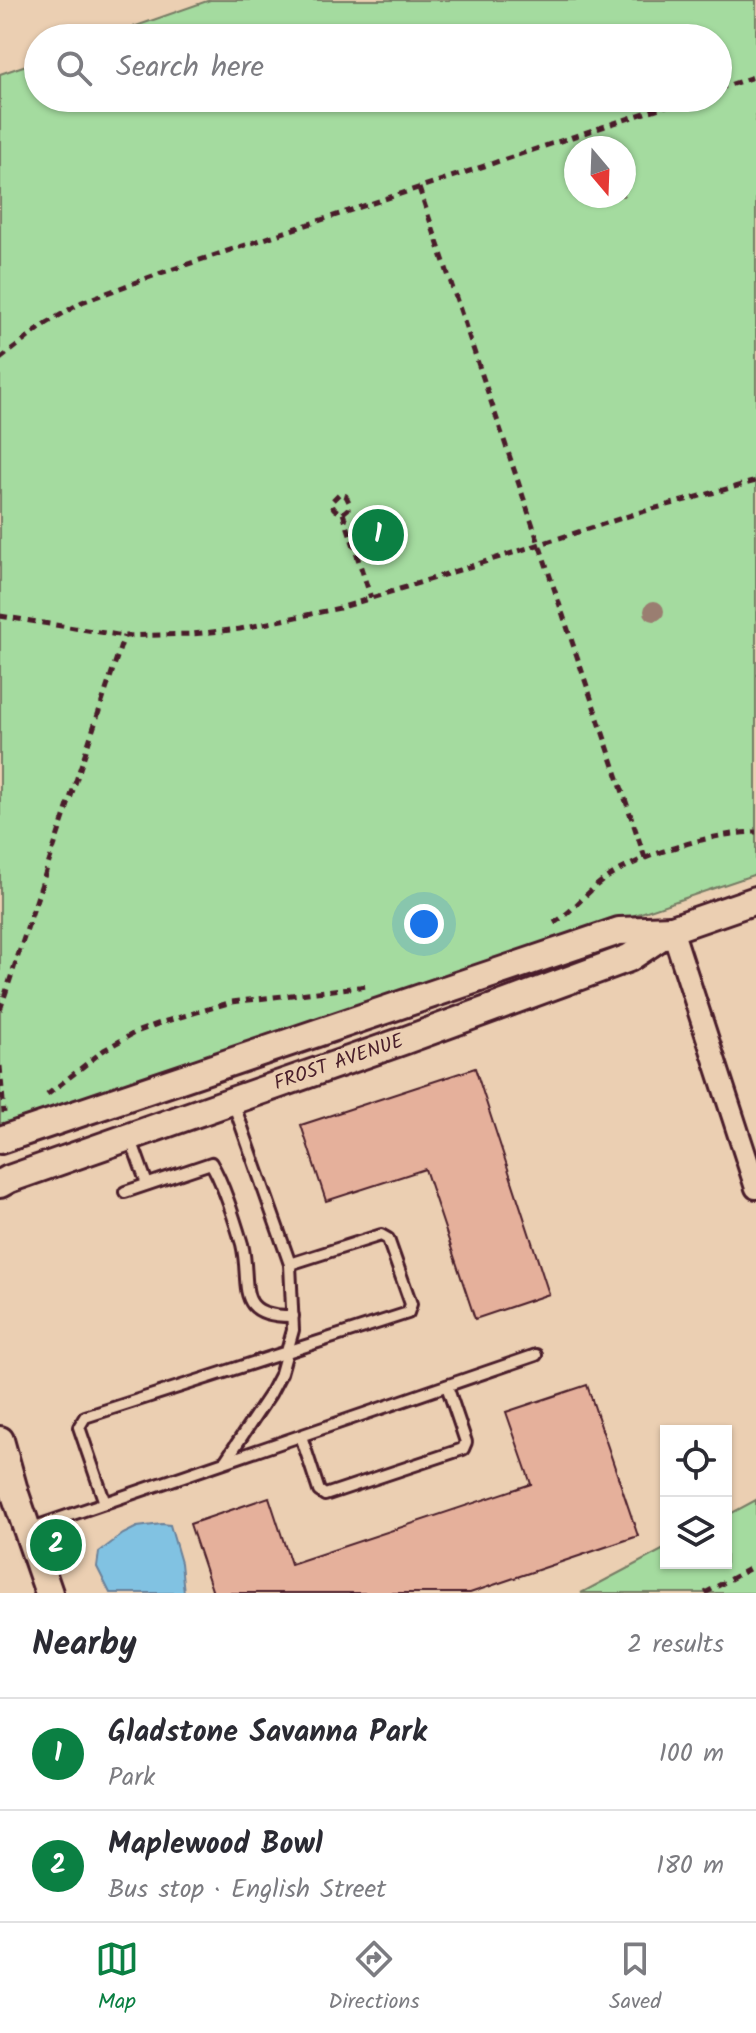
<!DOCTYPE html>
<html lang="en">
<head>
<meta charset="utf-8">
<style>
	body { margin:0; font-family:Kalam,sans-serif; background:#f2f2f3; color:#2b2b33 }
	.controls { position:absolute; right:24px; bottom:24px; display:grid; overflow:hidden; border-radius:0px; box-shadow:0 2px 6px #0004 }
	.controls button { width:72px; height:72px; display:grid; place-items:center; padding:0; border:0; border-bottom:2px solid #e1e1e2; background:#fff; color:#2b2b33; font:40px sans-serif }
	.compass { position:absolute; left:564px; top:136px; width:72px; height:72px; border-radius:50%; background:#fff; box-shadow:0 2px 6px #0004; rotate:161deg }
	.you { position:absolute; left:424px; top:924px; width:28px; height:28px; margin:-20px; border:6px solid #fff; border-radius:50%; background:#1a73e8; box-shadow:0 0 0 12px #1a73e833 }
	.badge { display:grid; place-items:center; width:52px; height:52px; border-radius:50%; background:#0b8043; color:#fff; font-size:26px; font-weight:700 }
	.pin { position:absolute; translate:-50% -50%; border:4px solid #fff; box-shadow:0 2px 8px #0006 }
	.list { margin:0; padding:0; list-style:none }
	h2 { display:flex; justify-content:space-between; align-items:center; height:104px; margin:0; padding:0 32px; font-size:34px }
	h2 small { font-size:26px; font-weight:400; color:#7c7c81 }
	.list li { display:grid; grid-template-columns:52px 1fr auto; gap:24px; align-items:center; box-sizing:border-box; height:112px; padding:0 32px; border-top:2px solid #e1e1e2 }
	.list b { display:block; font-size:30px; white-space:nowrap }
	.list p { margin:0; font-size:26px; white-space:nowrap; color:#7c7c81 }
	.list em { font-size:26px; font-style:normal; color:#7c7c81 }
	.icon { flex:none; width:44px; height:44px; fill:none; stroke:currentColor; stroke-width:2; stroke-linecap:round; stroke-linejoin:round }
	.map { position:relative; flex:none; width:756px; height:1593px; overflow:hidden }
	.search { position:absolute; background:#fff; box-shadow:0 2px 6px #0004; left:24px; right:24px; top:24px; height:88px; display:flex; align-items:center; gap:20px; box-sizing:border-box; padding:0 28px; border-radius:44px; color:#7c7c81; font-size:30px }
	.sheet { height:328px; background:#fff }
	nav { display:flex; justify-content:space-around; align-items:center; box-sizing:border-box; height:112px; border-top:2px solid #e1e1e2; background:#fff; font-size:22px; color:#7c7c81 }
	nav a { display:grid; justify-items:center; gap:4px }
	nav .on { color:#0b8043 }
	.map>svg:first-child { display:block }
</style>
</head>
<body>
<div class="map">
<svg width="756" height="1593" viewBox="0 0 756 1593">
	<rect width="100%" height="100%" fill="#ebcfb2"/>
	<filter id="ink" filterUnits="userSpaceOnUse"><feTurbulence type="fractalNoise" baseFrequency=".0125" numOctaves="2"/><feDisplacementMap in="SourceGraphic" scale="16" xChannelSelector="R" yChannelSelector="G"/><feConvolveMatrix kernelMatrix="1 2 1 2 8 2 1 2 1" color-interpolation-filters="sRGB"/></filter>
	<g filter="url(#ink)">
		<g fill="#a4db9f" stroke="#777d65" stroke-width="2" fill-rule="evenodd">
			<path d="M210,0h546v874l-756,256v-1056l38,-13v37h680v-60h-616zM576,148h48v48h-48z"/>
			<polygon points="756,1500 756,1593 581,1593 666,1548 666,1563 726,1563 726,1516"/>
		</g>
		<polygon fill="#81c2e2" stroke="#6b8199" stroke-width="2" points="162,1524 170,1525 181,1563 184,1593 110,1593 97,1567 99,1552 123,1534 137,1527"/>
		<g fill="#e5b09b" stroke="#4a1f2b" stroke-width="2">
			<polygon points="475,1068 549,1294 475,1319 425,1169 326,1201 301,1125"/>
			<polygon points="587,1385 638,1536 470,1593 213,1593 190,1524 269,1497 291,1564 531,1484 506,1412"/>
		</g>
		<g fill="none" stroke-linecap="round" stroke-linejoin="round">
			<defs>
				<g id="service">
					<polyline points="130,1137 147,1184"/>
					<path d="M125,1192l86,-29c13,21 24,58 31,81 10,40 -10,73 51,72"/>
					<polyline points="301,1436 319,1491 325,1495 463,1449 466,1442 447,1386"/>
					<polyline points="226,1460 270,1394 281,1373 293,1330 290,1264 233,1102"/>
					<polyline points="105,1503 79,1427 85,1417 408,1313 411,1304 388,1239 381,1235 290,1264"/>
					<polyline points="29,1529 536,1355"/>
				</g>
				<polyline id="minor" points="672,929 756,1188"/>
				<g id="tertiary">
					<polyline points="0,1140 619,931 672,929"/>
					<polyline points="0,1184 9,1179 403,1041 629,958 672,929 756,900"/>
					<polyline points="0,1440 15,1494 49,1593"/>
				</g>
			</defs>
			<use href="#service" stroke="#4a1f2b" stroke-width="16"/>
			<use href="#minor" stroke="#4a1f2b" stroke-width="26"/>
			<use href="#tertiary" stroke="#4a1f2b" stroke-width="32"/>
			<g stroke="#4a1f2b" stroke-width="5" stroke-dasharray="8 6" stroke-linecap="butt">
				<polyline points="718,89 756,76"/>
				<polyline points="419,188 645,858"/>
				<polyline points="0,359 47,323 82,302 161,273 690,98"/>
				<path d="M343,513l5,-4 1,-7 -3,-6 -7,-2 -7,7c0,8 3,10 11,12l28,85"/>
				<polyline points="0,616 124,636 193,634 240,629 340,608 638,513 756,481"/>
				<path d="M554,923c18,-11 31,-29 48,-42 37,-26 108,-48 154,-49"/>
				<polyline points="0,1010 124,636"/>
				<polyline points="0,1066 4,1113"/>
				<polyline points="47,1095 104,1050 136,1032 163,1022 232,1002 367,986"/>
				<polyline points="705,1593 756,1565"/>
			</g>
			<use href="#service" stroke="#ebcfb2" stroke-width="10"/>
			<use href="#minor" stroke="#ebcfb2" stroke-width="20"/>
			<use href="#tertiary" stroke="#ebcfb2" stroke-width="26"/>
		</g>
		<circle fill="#9a7e71" cx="654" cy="611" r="10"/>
	</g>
	<g text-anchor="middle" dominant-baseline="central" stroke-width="7" stroke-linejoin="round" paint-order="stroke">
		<g font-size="20" fill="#4a1f2b" stroke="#ebcfb2">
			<text transform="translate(339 1063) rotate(-19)">FROST AVENUE</text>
		</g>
	</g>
</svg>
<div class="controls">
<button><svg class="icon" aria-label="locate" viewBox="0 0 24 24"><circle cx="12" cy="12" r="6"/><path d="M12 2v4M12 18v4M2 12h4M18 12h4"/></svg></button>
<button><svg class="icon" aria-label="layers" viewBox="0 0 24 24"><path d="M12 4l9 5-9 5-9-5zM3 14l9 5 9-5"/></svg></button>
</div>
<svg class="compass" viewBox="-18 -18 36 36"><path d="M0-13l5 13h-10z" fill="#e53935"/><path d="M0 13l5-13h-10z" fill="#7c7c81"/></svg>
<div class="you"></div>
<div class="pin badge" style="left:378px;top:535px">1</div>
<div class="pin badge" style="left:56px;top:1545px">2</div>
<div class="search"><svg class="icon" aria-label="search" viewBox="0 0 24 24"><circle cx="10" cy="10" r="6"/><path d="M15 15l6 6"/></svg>Search here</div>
</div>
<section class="sheet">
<h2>Nearby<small>2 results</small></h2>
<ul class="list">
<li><span class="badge">1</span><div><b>Gladstone Savanna Park</b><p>Park</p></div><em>100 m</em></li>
<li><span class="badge">2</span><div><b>Maplewood Bowl</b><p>Bus stop · English Street</p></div><em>180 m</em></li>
</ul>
</section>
<nav>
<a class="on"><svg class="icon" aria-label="map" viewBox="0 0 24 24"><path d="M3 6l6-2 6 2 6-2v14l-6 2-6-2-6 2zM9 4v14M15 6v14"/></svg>Map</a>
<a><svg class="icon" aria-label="directions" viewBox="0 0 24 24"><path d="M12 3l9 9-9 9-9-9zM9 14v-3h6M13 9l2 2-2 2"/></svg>Directions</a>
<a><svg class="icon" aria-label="saved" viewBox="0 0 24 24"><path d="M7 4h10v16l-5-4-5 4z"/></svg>Saved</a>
</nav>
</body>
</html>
